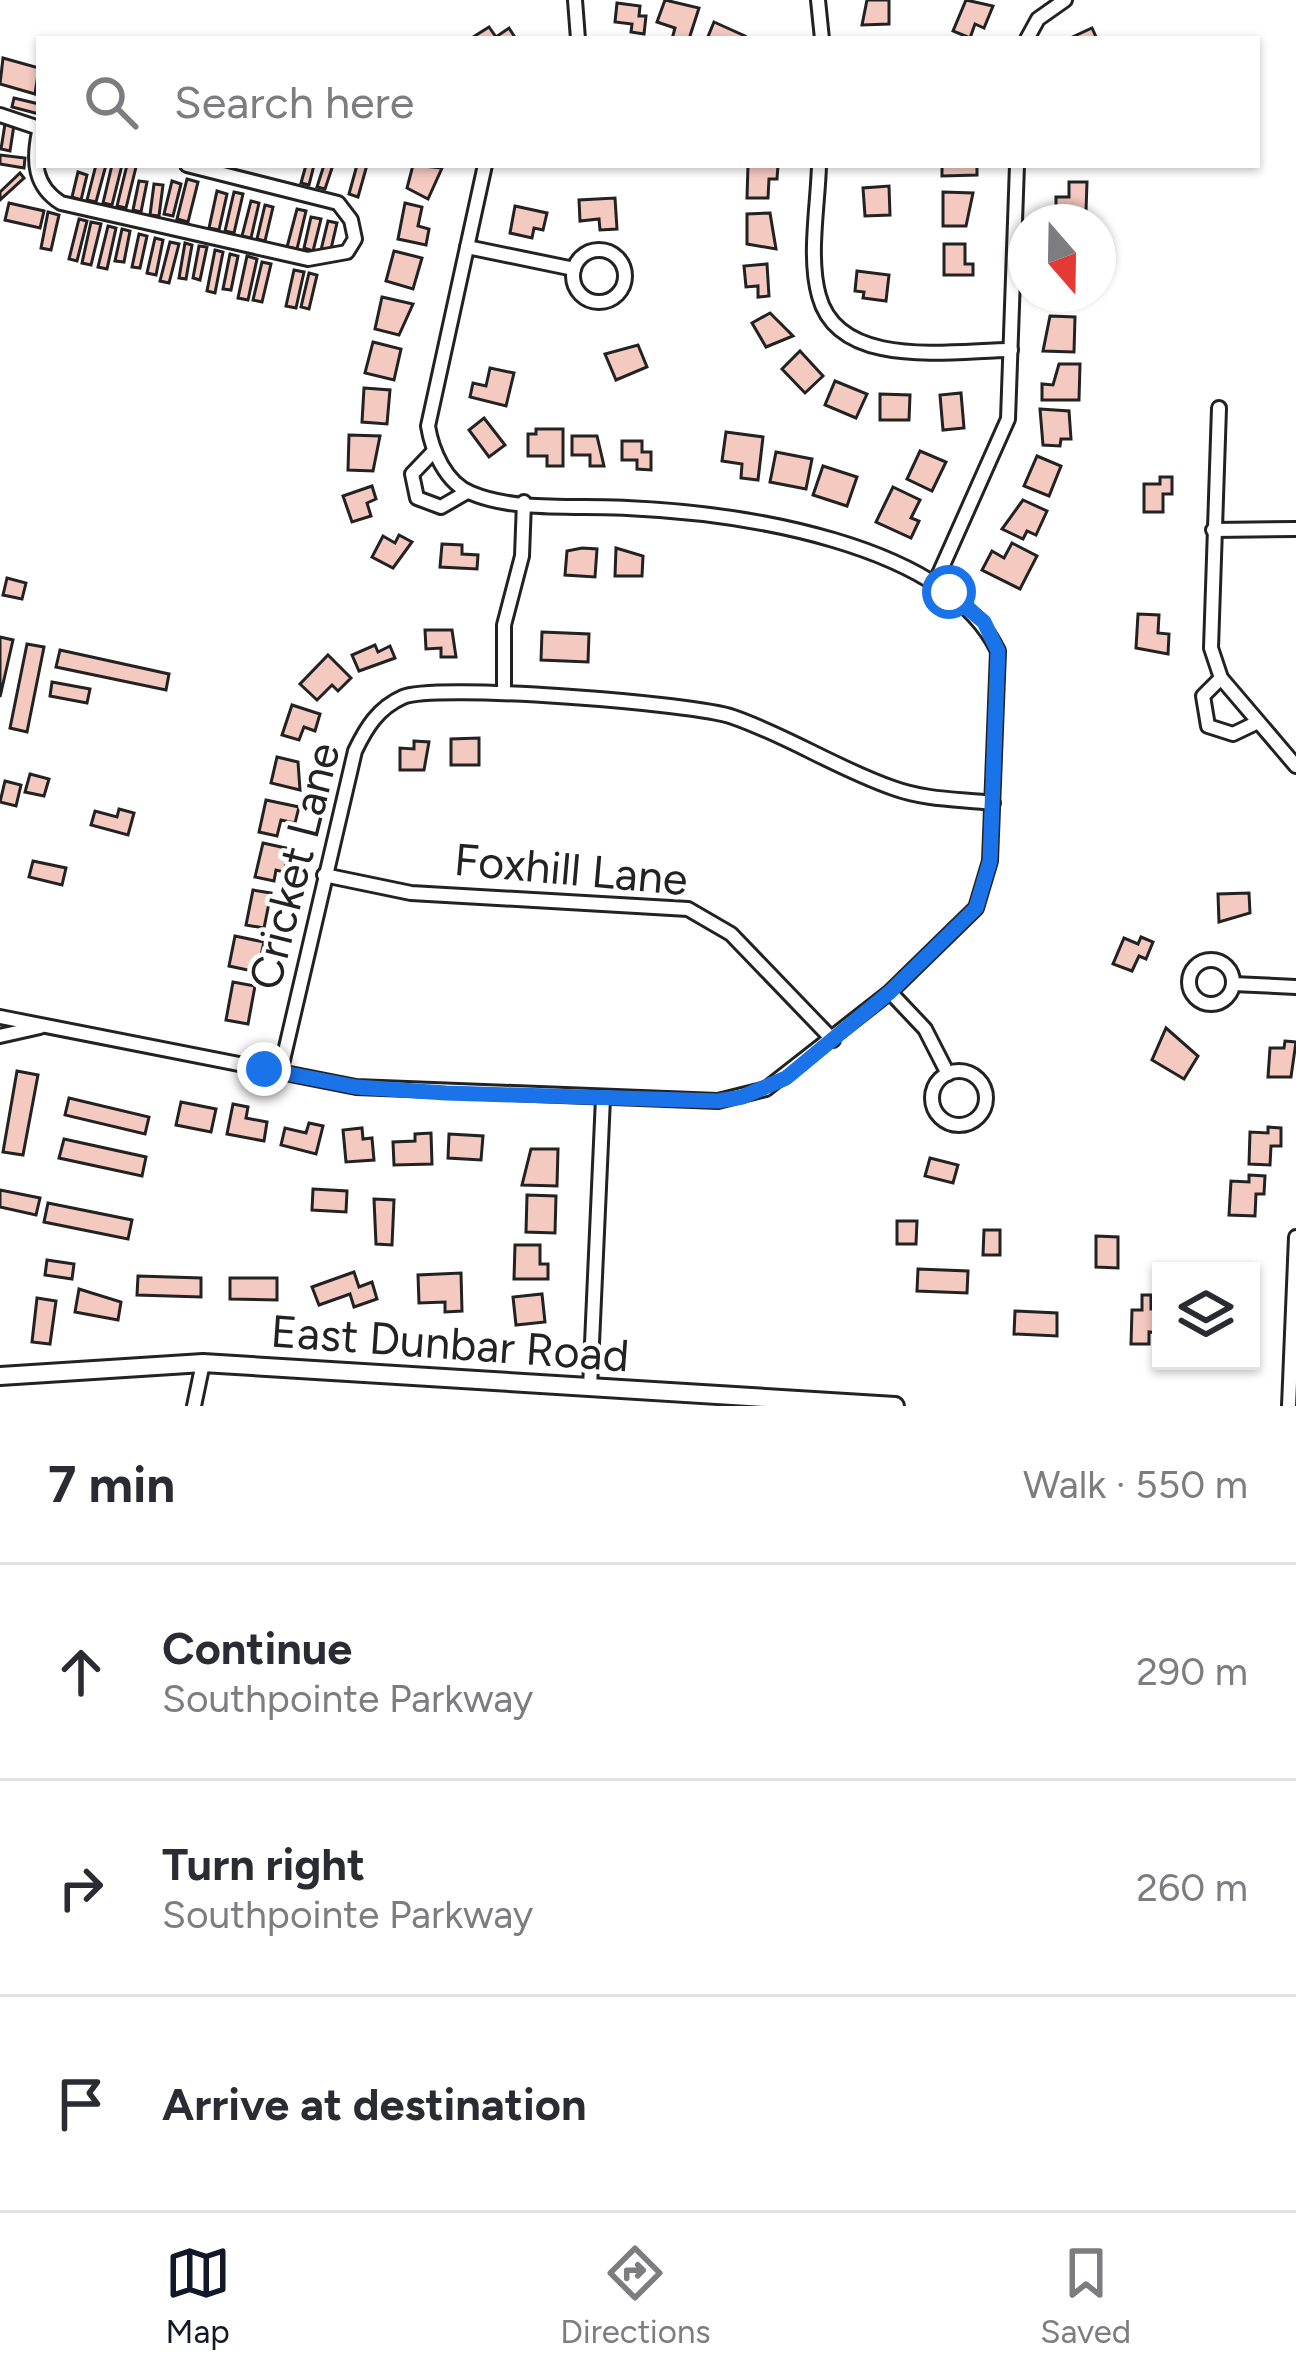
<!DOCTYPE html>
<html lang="en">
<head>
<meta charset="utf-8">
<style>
	body { margin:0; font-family:Figtree,sans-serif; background:#f7f7f7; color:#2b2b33 }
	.controls { position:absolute; right:36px; bottom:36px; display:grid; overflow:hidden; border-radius:0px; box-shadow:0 3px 9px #0004 }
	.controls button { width:108px; height:108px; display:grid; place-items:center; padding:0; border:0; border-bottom:3px solid #e1e1e2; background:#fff; color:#2b2b33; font:60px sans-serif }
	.compass { position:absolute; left:1008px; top:204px; width:108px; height:108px; border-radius:50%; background:#fff; box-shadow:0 3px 9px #0004; rotate:160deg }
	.stop { position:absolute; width:36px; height:36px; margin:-27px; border:9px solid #1a73e8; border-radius:50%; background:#fff }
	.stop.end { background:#1a73e8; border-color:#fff; box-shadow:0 3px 12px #0008 }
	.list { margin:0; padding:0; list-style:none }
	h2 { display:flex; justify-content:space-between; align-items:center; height:156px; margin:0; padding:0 48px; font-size:51px }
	h2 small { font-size:39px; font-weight:400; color:#7c7c81 }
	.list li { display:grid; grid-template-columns:78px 1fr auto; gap:36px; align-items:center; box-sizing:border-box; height:216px; padding:0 48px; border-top:3px solid #e1e1e2 }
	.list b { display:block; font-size:45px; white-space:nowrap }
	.list p { margin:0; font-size:39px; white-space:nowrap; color:#7c7c81 }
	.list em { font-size:39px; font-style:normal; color:#7c7c81 }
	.icon { flex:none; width:66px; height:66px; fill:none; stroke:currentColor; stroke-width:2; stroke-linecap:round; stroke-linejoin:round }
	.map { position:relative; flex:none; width:1296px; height:1406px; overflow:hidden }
	.search { position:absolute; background:#fff; box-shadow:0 3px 9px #0004; left:36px; right:36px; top:36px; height:132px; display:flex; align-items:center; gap:30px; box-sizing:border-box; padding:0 42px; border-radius:0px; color:#7c7c81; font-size:45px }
	.sheet { height:804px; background:#fff }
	nav { display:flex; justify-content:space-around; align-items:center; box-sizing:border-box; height:168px; border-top:3px solid #e1e1e2; background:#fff; font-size:33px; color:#7c7c81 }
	nav a { display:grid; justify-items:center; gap:6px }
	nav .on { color:#111827 }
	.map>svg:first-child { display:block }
</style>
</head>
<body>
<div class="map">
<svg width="1296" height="1406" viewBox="0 0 1296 1406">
	<rect width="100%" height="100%" fill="#fff"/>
	<g fill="#f3c9c0" stroke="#222" stroke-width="3">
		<polygon points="665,0 699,8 689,39 672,39 675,28 657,22"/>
		<polygon points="867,0 889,0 889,24 862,25"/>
		<polygon points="966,0 993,6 984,28 975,24 970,38 953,31"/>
		<polygon points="617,3 640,6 639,16 646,16 644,34 631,32 632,24 615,22"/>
		<polygon points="714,22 745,36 744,39 707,39"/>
		<polygon points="489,27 496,37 509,28 516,39 470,39"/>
		<polygon points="1092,28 1097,39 1068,39"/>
		<polygon points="3,58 39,68 35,94 0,84"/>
		<polygon points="14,98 39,104 39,114 12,107"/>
		<polygon points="5,124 14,125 10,151 1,149"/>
		<polygon points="0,155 25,158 24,168 0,164"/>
		<polygon points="96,165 106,165 96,202 87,200"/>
		<polygon points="112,165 122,165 112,205 103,203"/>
		<polygon points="127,165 136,167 126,208 117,206"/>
		<polygon points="306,165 314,165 309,185 301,183"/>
		<polygon points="324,165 333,165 325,189 317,187"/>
		<polygon points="357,165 367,165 358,197 349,194"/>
		<polygon points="413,165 442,168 428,199 407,188"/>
		<polygon points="748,165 778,165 777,179 769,179 768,198 747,198"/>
		<polygon points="942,165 977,165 977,175 942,176"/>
		<polygon points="78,172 87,175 81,200 72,197"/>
		<polygon points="20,173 24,178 0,200 0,192"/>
		<polygon points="187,179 198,182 188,222 177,219"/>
		<polygon points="139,181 147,182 141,212 133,210"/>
		<polygon points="172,181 181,184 173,216 164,214"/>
		<polygon points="1069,182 1087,182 1086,211 1056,211 1056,197 1069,197"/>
		<polygon points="154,184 163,185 159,216 150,215"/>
		<polygon points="889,186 890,215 865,216 863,188"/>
		<polygon points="217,191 227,194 219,230 209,228"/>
		<polygon points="234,192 243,194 234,233 225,231"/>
		<polygon points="943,192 973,193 966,226 943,226"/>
		<polygon points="615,198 617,229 600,230 599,219 580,221 579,200"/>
		<polygon points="251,201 259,203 251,238 242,236"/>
		<polygon points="9,203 44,211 40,228 5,220"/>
		<polygon points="405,203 422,207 418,226 429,229 426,245 398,239"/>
		<polygon points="265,205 273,207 265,241 257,239"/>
		<polygon points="515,206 547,213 543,230 534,228 532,238 510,233"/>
		<polygon points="297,209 306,211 297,249 287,247"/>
		<polygon points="48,212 59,215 51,250 41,248"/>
		<polygon points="770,213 776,249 747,244 747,214"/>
		<polygon points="311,217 321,219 313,251 304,248"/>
		<polygon points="79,219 87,221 77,261 69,259"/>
		<polygon points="328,221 337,223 330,253 321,250"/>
		<polygon points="91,222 101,224 91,265 82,263"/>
		<polygon points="108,226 116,228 107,269 98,267"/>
		<polygon points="122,229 130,231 124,262 115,261"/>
		<polygon points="139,234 147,236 140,268 132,267"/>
		<polygon points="155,238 163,240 156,275 147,273"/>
		<polygon points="170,242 179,244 169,283 160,281"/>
		<polygon points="185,243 192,245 186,279 179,278"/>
		<polygon points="944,244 965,244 965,264 973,264 973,275 944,275"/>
		<polygon points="199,246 207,247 200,280 193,278"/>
		<polygon points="215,250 223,252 215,293 207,291"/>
		<polygon points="394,251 422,258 413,289 386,281"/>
		<polygon points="230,254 238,256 231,290 223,289"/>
		<polygon points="247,256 257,259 248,300 238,298"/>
		<polygon points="262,262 271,264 262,302 253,300"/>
		<polygon points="767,264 769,296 758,297 758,286 746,287 744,266"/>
		<polygon points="294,270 304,272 296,308 286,306"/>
		<polygon points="857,271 889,275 886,301 863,298 864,292 855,291"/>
		<polygon points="309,273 317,275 309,309 301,307"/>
		<polygon points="1051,294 1078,294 1077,304 1051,304"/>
		<polygon points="382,297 413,304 399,335 375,329"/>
		<polygon points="770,313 793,336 766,347 752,323"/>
		<polygon points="1050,316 1075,317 1074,352 1043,351"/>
		<polygon points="373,342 401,349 394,380 365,373"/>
		<polygon points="638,345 647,367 616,380 605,354"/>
		<polygon points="800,351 823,376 805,393 782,369"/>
		<polygon points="1059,364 1080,364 1079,400 1042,400 1042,384 1053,385"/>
		<polygon points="490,368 514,373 506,406 470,397 473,383 486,386"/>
		<polygon points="835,381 867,394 856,418 825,405"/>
		<polygon points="364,388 390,390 387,424 362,422"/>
		<polygon points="961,393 964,428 943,430 940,395"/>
		<polygon points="880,394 910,395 909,420 880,420"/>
		<polygon points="1040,409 1069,411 1071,439 1061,439 1060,446 1043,445"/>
		<polygon points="484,418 505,445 489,457 469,430"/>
		<polygon points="536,429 563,429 563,466 547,466 547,456 528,456 528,434 536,434"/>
		<polygon points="726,432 763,437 758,480 741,478 742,464 722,461"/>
		<polygon points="349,435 380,436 373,471 348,470"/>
		<polygon points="572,436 597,436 604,466 590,466 590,455 572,455"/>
		<polygon points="622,441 642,441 642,452 651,452 651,470 637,469 637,460 622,460"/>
		<polygon points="920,451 946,462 932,491 907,479"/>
		<polygon points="776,452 812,459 806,489 770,482"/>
		<polygon points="1037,456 1061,466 1049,496 1024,486"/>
		<polygon points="823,466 857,477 847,506 813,495"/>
		<polygon points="1160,477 1172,477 1172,494 1163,494 1163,512 1144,512 1144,484 1160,484"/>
		<polygon points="372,486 376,499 367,503 371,516 352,522 343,496"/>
		<polygon points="893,487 920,500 911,518 919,521 911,538 876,522"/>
		<polygon points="1023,500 1047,511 1036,535 1027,531 1023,539 1002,529"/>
		<polygon points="399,535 412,542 393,568 372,557 383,536 395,543"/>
		<polygon points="1012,543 1037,556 1020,589 982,570 992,551 1004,558"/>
		<polygon points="442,544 462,545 462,554 478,555 477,569 440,567"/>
		<polygon points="582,548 597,549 595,577 565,575 567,551"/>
		<polygon points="616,548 643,556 642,576 615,576"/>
		<polygon points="7,578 26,583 22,599 3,595"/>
		<polygon points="1138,614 1159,615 1158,633 1169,634 1168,654 1136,648"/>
		<polygon points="425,630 452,630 456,657 441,657 441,648 426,649"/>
		<polygon points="542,632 589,634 588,662 541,660"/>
		<polygon points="0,637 13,640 0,697"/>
		<polygon points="27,644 44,647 27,732 10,728"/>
		<polygon points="375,645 378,652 390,646 395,658 359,671 352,655"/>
		<polygon points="60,650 169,674 166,690 56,667"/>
		<polygon points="328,655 351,678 338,691 332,685 317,700 300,684"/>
		<polygon points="52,682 90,689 87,703 50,696"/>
		<polygon points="292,705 320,714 315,731 304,727 299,740 282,735"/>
		<polygon points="479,738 479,765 451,765 451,739"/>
		<polygon points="414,741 429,742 424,770 400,770 400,748 414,749"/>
		<polygon points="277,757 298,762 300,790 271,783"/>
		<polygon points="30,774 49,779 44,796 25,792"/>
		<polygon points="5,781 21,785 16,806 0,802"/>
		<polygon points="266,800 299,807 295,823 281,820 277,836 259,832"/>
		<polygon points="119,809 134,813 128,835 91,825 95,811 117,817"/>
		<polygon points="263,843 290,849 284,872 276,870 274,881 255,877"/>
		<polygon points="33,861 66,868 62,885 29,877"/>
		<polygon points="253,890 271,893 264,928 246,925"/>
		<polygon points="1249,893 1250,913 1219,922 1218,894"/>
		<polygon points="235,936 264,942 257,972 229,966"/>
		<polygon points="1141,937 1153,942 1146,959 1139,956 1132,971 1113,964 1124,938 1138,944"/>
		<polygon points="233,982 255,986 248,1024 226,1020"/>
		<polygon points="1166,1028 1198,1056 1184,1079 1152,1060"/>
		<polygon points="1285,1041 1296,1042 1291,1077 1268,1077 1270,1048 1284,1048"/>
		<polygon points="17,1071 38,1075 23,1155 3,1152"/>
		<polygon points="69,1098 149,1117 145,1134 65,1115"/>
		<polygon points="181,1102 216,1109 211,1132 176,1125"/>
		<polygon points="233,1104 248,1107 246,1118 267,1122 264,1141 227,1134"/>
		<polygon points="309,1123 323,1126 316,1154 281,1145 285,1128 306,1133"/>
		<polygon points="1268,1127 1281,1128 1281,1146 1271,1146 1270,1165 1249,1164 1250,1132 1268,1133"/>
		<polygon points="362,1128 363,1139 372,1138 374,1160 346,1162 343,1130"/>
		<polygon points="431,1133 432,1164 394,1165 393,1142 415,1141 415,1134"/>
		<polygon points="449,1134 483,1136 481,1160 448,1158"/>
		<polygon points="64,1139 146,1157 142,1176 59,1158"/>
		<polygon points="531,1149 558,1149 557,1186 522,1185"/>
		<polygon points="930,1158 958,1165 953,1183 925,1176"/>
		<polygon points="1249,1175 1265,1176 1264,1194 1256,1194 1255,1216 1229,1215 1231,1181 1249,1182"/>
		<polygon points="313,1189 347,1191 346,1212 312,1210"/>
		<polygon points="0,1190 40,1198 36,1215 0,1207"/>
		<polygon points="527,1195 556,1196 555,1233 526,1232"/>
		<polygon points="374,1199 394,1200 392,1245 376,1244"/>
		<polygon points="48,1203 132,1220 128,1239 44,1222"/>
		<polygon points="897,1221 917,1221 916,1244 897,1244"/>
		<polygon points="984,1230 1000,1230 1000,1255 983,1255"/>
		<polygon points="1096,1236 1118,1237 1118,1268 1096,1267"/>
		<polygon points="515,1245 540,1245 540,1264 548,1264 548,1279 514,1279"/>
		<polygon points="47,1260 74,1264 72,1279 45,1275"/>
		<polygon points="918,1269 968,1271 967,1293 917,1291"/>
		<polygon points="354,1272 359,1287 372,1282 377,1299 354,1307 350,1294 319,1305 312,1287"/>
		<polygon points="461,1273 462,1311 445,1312 445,1302 419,1303 418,1275"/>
		<polygon points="138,1276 201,1278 201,1297 137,1295"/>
		<polygon points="230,1278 277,1278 277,1300 230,1299"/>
		<polygon points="79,1289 121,1302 118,1320 75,1312"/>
		<polygon points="542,1294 545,1322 516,1325 513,1297"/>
		<polygon points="1142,1295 1151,1295 1151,1309 1161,1309 1161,1333 1149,1332 1149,1344 1131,1344 1132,1310 1142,1310"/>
		<polygon points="37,1298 56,1301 50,1344 32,1342"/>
		<polygon points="1015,1311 1057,1313 1057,1336 1014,1334"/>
	</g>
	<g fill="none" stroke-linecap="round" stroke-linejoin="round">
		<defs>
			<g id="street">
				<polyline points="575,0 578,39"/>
				<polyline points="818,0 822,39"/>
				<polyline points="1027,39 1038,19 1065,0"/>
				<polyline points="0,115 39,128"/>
				<path d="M39,132c-6,29 -5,54 22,71l247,56 39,-7 8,-13 -4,-19 -13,-17 -151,-38"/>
				<path d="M819,165c-1,41 -11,92 0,131 20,75 134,54 192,54"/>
				<polyline points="467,247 574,269"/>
				<circle cx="599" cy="276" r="26"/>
				<polyline points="1219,408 1211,648 1221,678 1296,766"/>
				<polyline points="434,451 412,474 417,498 441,507 467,492"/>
				<polyline points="1213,530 1296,529"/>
				<polyline points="935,583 1008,419 1017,165"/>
				<polyline points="1221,678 1203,696 1208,726 1233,734 1256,723"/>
				<polyline points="504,693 504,625 522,556 524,502"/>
				<polyline points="324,875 411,893 688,909 731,934 833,1040"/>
				<circle cx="1211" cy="982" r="22"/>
				<polyline points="1233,984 1296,987"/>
				<polyline points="890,992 925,1029 948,1074"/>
				<path d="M0,1017l356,70 362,14 48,-12 124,-97 86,-84 14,-47 8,-210c-53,-110 -261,-138 -371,-143 -48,-3 -111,4 -156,-15 -25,-10 -39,-42 -43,-67l57,-261"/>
				<polyline points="0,1036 40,1027"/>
				<circle cx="959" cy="1098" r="27"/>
				<path d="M280,1073l75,-322c11,-23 23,-43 48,-54 31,-14 292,6 330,20 55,19 105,52 160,71 33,12 66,11 100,15"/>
				<polyline points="590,1388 603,1098"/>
				<polyline points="194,1406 203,1363"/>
				<polyline points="1289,1406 1296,1237"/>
			</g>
			<polyline id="secondary" points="0,1376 203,1363 895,1406"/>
		</defs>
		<use href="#street" stroke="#222" stroke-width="18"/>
		<use href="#secondary" stroke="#222" stroke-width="22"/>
		<use href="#street" stroke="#fff" stroke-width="12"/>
		<use href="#secondary" stroke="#fff" stroke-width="16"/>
	</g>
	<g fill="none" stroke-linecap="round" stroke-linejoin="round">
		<polyline stroke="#1a73e8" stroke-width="15" points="264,1069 356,1087 446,1093 718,1101 742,1097 786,1078 890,992 976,908 990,861 998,651 984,622 949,592"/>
	</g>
	<g text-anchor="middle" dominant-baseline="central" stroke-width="9" stroke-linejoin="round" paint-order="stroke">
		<g font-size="45" fill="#222" stroke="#fff">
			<text transform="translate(294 866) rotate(-76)">Cricket Lane</text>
			<text transform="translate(571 869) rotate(5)">Foxhill Lane</text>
			<text transform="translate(450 1343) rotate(4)">East Dunbar Road</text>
		</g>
	</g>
</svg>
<div class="controls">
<button><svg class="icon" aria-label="layers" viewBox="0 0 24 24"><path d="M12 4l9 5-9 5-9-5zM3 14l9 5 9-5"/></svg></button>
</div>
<svg class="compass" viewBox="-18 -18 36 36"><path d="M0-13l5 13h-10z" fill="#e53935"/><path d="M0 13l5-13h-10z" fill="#7c7c81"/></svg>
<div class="stop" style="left:949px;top:592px"></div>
<div class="stop end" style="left:264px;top:1069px"></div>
<div class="search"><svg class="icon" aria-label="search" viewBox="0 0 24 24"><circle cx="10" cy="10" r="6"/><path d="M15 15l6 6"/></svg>Search here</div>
</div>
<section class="sheet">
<h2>7 min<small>Walk · 550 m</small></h2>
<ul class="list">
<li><svg class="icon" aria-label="ahead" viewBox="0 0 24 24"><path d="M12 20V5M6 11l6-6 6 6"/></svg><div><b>Continue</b><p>Southpointe Parkway</p></div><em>290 m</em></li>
<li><svg class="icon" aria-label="right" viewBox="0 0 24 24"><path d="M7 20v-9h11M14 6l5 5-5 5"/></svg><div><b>Turn right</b><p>Southpointe Parkway</p></div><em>260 m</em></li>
<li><svg class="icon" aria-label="arrive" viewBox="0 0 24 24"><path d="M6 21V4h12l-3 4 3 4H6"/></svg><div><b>Arrive at destination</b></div></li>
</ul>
</section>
<nav>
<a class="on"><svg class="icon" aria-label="map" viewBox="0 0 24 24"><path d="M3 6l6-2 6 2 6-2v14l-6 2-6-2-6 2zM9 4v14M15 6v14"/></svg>Map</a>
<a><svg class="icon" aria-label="directions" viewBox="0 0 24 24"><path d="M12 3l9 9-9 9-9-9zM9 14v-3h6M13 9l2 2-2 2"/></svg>Directions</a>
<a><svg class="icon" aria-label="saved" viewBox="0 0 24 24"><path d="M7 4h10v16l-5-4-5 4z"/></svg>Saved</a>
</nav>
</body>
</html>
